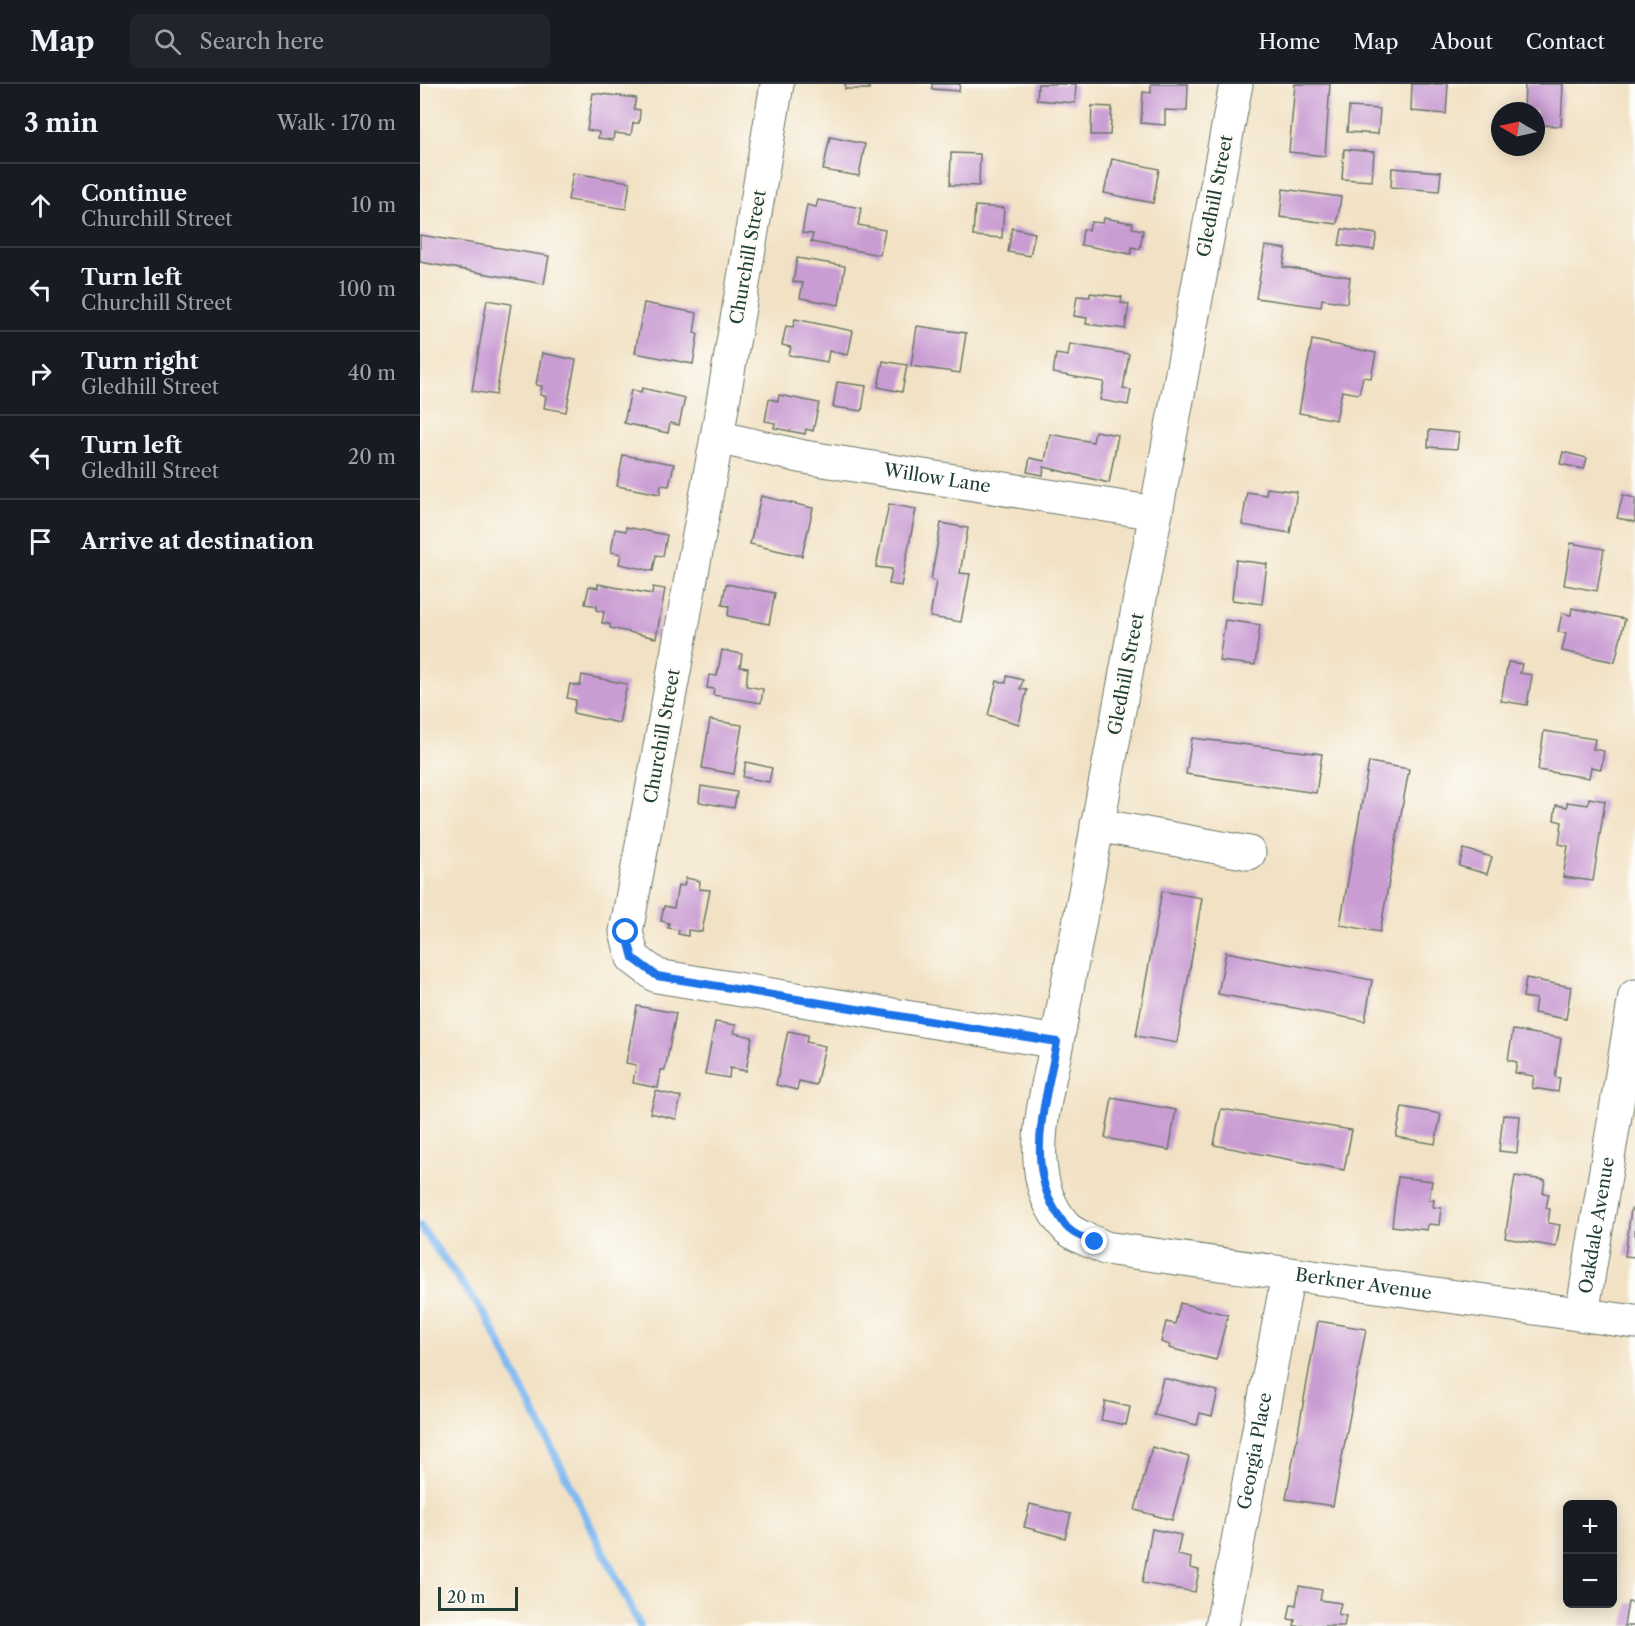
<!DOCTYPE html>
<html lang="en">
<head>
<meta charset="utf-8">
<style>
	body { margin:0; font-family:"Libre Caslon Text",serif; background:#20242c; color:#f1f3f6 }
	.controls { position:absolute; right:18px; bottom:18px; display:grid; overflow:hidden; border-radius:9px; box-shadow:0 3px 15px #0003 }
	.controls button { width:54px; height:54px; display:grid; place-items:center; padding:0; border:0; border-bottom:2px solid #363941; background:#171b24; color:#f1f3f6; font:30px sans-serif }
	.compass { position:absolute; left:1071px; top:18px; width:54px; height:54px; border-radius:50%; background:#171b24; box-shadow:0 3px 15px #0003; rotate:279deg }
	.scale { position:absolute; left:18px; bottom:15px; width:80px; box-sizing:border-box; padding-left:6px; border:3px solid #1f3d34; border-top:0; font-size:16px; line-height:21px; white-space:nowrap; color:#1f3d34; -webkit-text-stroke:4px #fdfcf7; paint-order:stroke }
	.stop { position:absolute; width:18px; height:18px; margin:-14px; border:4px solid #1a73e8; border-radius:50%; background:#fff }
	.stop.end { background:#1a73e8; border-color:#fff; box-shadow:0 2px 6px #0008 }
	.list { margin:0; padding:0; list-style:none }
	h2 { display:flex; justify-content:space-between; align-items:center; height:78px; margin:0; padding:0 24px; font-size:26px }
	h2 small { font-size:20px; font-weight:400; color:#9ea1a6 }
	.list li { display:grid; grid-template-columns:39px 1fr auto; gap:18px; align-items:center; box-sizing:border-box; height:84px; padding:0 24px; border-top:2px solid #363941 }
	.list b { display:block; font-size:22px; white-space:nowrap }
	.list p { margin:0; font-size:20px; white-space:nowrap; color:#9ea1a6 }
	.list em { font-size:20px; font-style:normal; color:#9ea1a6 }
	.icon { flex:none; width:33px; height:33px; fill:none; stroke:currentColor; stroke-width:2; stroke-linecap:round; stroke-linejoin:round }
	.map { position:relative; flex:none; width:1215px; height:1542px; overflow:hidden }
	header { display:flex; align-items:center; gap:36px; box-sizing:border-box; height:84px; padding:0 30px; background:#171b24; border-bottom:2px solid #363941 }
	header strong { font-size:28px }
	nav { display:flex; gap:33px; margin-inline-start:auto; font-size:21px }
	.search { width:420px; height:54px; background:#20242c; display:flex; align-items:center; gap:15px; box-sizing:border-box; padding:0 21px; border-radius:9px; color:#9ea1a6; font-size:22px }
	main { display:flex }
	aside { flex:1; background:#171b24 }
	.map>svg:first-child { display:block }
</style>
</head>
<body>
<header>
<strong>Map</strong>
<div class="search"><svg class="icon" aria-label="search" viewBox="0 0 24 24"><circle cx="10" cy="10" r="6"/><path d="M15 15l6 6"/></svg>Search here</div>
<nav><a>Home</a><a>Map</a><a>About</a><a>Contact</a></nav>
</header>
<main>
<aside>
<h2>3 min<small>Walk · 170 m</small></h2>
<ul class="list">
<li><svg class="icon" aria-label="ahead" viewBox="0 0 24 24"><path d="M12 20V5M6 11l6-6 6 6"/></svg><div><b>Continue</b><p>Churchill Street</p></div><em>10 m</em></li>
<li><svg class="icon" aria-label="left" viewBox="0 0 24 24"><path d="M17 20v-9H6M10 6l-5 5 5 5"/></svg><div><b>Turn left</b><p>Churchill Street</p></div><em>100 m</em></li>
<li><svg class="icon" aria-label="right" viewBox="0 0 24 24"><path d="M7 20v-9h11M14 6l5 5-5 5"/></svg><div><b>Turn right</b><p>Gledhill Street</p></div><em>40 m</em></li>
<li><svg class="icon" aria-label="left" viewBox="0 0 24 24"><path d="M17 20v-9H6M10 6l-5 5 5 5"/></svg><div><b>Turn left</b><p>Gledhill Street</p></div><em>20 m</em></li>
<li><svg class="icon" aria-label="arrive" viewBox="0 0 24 24"><path d="M6 21V4h12l-3 4 3 4H6"/></svg><div><b>Arrive at destination</b></div></li>
</ul>
</aside>
<div class="map">
<svg width="1215" height="1542" viewBox="0 0 1215 1542">
	<rect width="100%" height="100%" fill="#fdfcf7"/>
	<filter id="ink" filterUnits="userSpaceOnUse"><feTurbulence type="fractalNoise" baseFrequency=".0167" numOctaves="2"/><feDisplacementMap in="SourceGraphic" scale="12" xChannelSelector="R" yChannelSelector="G"/><feConvolveMatrix kernelMatrix="1 2 1 2 8 2 1 2 1" color-interpolation-filters="sRGB"/></filter>
	<filter id="wash" filterUnits="userSpaceOnUse"><feTurbulence type="fractalNoise" baseFrequency=".008" numOctaves="4" result="noise"/><feDisplacementMap in="SourceGraphic" scale="24" xChannelSelector="R" yChannelSelector="G"/><feGaussianBlur stdDeviation="1.35" result="paint"/><feColorMatrix in="noise" values="0 0 0 0 0 0 0 0 0 0 0 0 0 0 0 0 0 1.4 0 .05"/><feComposite in="paint" operator="in"/></filter>
	<g filter="url(#wash)">
		<rect width="100%" height="100%" fill="#f2e2c5"/>
		<g fill="none" stroke-linecap="round" stroke-linejoin="round">
			<polyline stroke="#80baf1" stroke-width="8" points="0,1142 67,1234 220,1542"/>
		</g>
		<g id="blocks">
			<g fill="#c99cd3">
				<rect x="425" y="0" width="24" height="5"/>
				<polygon points="512,0 540,0 539,7 512,5"/>
				<polygon points="618,0 656,0 655,19 617,16"/>
				<polygon points="731,0 768,0 767,27 745,26 745,41 721,39 723,8 731,9"/>
				<polygon points="875,0 910,0 905,72 869,68"/>
				<polygon points="992,0 1028,0 1026,30 991,27"/>
				<polygon points="1105,0 1143,0 1141,42 1116,41 1116,27 1104,27"/>
				<polygon points="173,9 216,14 214,25 220,26 219,39 213,39 211,51 194,49 193,56 178,54 179,48 167,46"/>
				<polygon points="672,22 692,23 690,51 671,51"/>
				<polygon points="929,23 960,25 958,50 927,48"/>
				<polygon points="410,53 445,60 439,92 403,86"/>
				<polygon points="924,65 954,68 952,97 922,95"/>
				<polygon points="531,69 560,70 559,102 530,101"/>
				<polygon points="692,75 739,85 733,119 684,109"/>
				<polygon points="972,84 1021,88 1019,107 971,103"/>
				<polygon points="153,89 210,98 206,125 148,116"/>
				<polygon points="863,105 921,113 917,140 860,133"/>
				<polygon points="398,116 441,124 438,141 465,146 460,171 391,158 393,150 382,149 387,121 396,123"/>
				<polygon points="555,122 584,124 582,154 553,152"/>
				<polygon points="684,134 713,139 712,144 723,146 720,165 712,163 711,170 661,161 663,145 669,146 671,138 683,139"/>
				<polygon points="592,144 615,149 610,172 588,168"/>
				<polygon points="922,145 957,150 954,166 919,161"/>
				<polygon points="0,151 129,172 124,200 0,178"/>
				<polygon points="845,162 866,165 863,183 930,193 927,219 902,215 901,223 836,214"/>
				<polygon points="377,174 425,182 419,221 380,214 383,199 373,198"/>
				<polygon points="670,209 702,213 701,219 709,220 705,245 666,240 667,234 654,232 657,212 670,213"/>
				<polygon points="67,216 91,220 76,311 52,307"/>
				<polygon points="224,219 277,229 274,249 278,250 273,280 215,269"/>
				<polygon points="375,235 433,247 428,271 409,267 407,278 369,271 371,263 362,261 366,242 373,243"/>
				<polygon points="497,242 546,249 540,289 491,282"/>
				<polygon points="892,256 956,269 951,294 943,293 939,310 922,307 916,336 879,329"/>
				<polygon points="650,260 709,270 703,305 711,306 708,321 680,316 684,298 633,289 636,270 648,272"/>
				<polygon points="122,269 156,276 146,328 124,324 126,312 120,311 122,302 116,301"/>
				<polygon points="463,277 487,281 482,308 458,303"/>
				<polygon points="417,298 446,302 442,327 413,323"/>
				<polygon points="222,304 265,314 259,341 250,339 248,349 204,339 211,306 221,309"/>
				<polygon points="359,311 399,319 393,347 386,345 385,350 354,344 355,339 345,337 349,315 358,317"/>
				<polygon points="1009,346 1039,349 1037,365 1008,363"/>
				<polygon points="675,347 698,351 689,399 624,383 623,391 607,388 610,374 625,377 630,350 673,358"/>
				<polygon points="1143,368 1167,374 1164,385 1140,380"/>
				<polygon points="203,371 254,380 249,402 241,401 240,410 197,402"/>
				<polygon points="847,404 877,408 870,449 822,441 827,408 846,411"/>
				<polygon points="1203,411 1215,414 1215,438 1197,434"/>
				<polygon points="341,412 393,424 382,472 330,460"/>
				<polygon points="469,420 496,425 481,502 469,500 472,485 456,483"/>
				<polygon points="521,439 548,444 540,489 550,490 541,538 510,533 516,497 511,496"/>
				<polygon points="206,443 247,451 243,472 236,471 233,487 199,480 201,470 191,468 195,445 206,447"/>
				<polygon points="1151,459 1184,465 1177,507 1144,501"/>
				<polygon points="816,476 847,480 842,520 812,516"/>
				<polygon points="178,500 232,510 233,503 245,505 236,554 190,544 190,540 182,539 184,528 176,526 177,522 165,520 169,502 178,504"/>
				<polygon points="306,500 355,509 349,540 308,532 309,522 302,521"/>
				<polygon points="1152,524 1205,535 1195,578 1142,567 1146,549 1138,548 1142,529 1151,531"/>
				<polygon points="805,536 840,541 835,581 799,577"/>
				<polygon points="302,566 322,570 320,583 328,584 326,602 343,605 341,619 293,611 294,605 287,604 289,591 297,592"/>
				<polygon points="1088,578 1102,580 1100,589 1112,591 1107,621 1081,617"/>
				<polygon points="162,591 207,600 199,639 153,629 156,616 147,614 150,600 160,602"/>
				<polygon points="587,592 603,596 600,605 607,606 599,640 568,631 577,597 586,599"/>
				<polygon points="290,636 322,641 314,690 282,684"/>
				<polygon points="1124,647 1175,655 1173,665 1184,667 1181,685 1171,683 1169,694 1118,686"/>
				<polygon points="772,654 902,670 896,709 766,690"/>
				<polygon points="326,678 352,684 349,698 323,693"/>
				<polygon points="949,678 989,685 960,848 920,841"/>
				<polygon points="281,702 317,708 314,724 279,718"/>
				<polygon points="1169,714 1185,717 1173,797 1143,793 1148,762 1139,760 1142,738 1134,736 1136,721 1147,723 1147,718 1168,721"/>
				<polygon points="1044,765 1072,773 1067,790 1039,782"/>
				<polygon points="266,794 280,797 279,805 290,806 282,848 268,846 268,852 258,850 259,846 248,844 249,839 241,837 244,822 254,824 258,801 264,802"/>
				<polygon points="742,807 782,814 757,959 716,952"/>
				<polygon points="806,868 952,896 945,937 798,910"/>
				<polygon points="1106,894 1151,903 1146,935 1114,929 1116,915 1103,913"/>
				<polygon points="217,922 256,929 245,986 241,986 238,1004 213,999 216,981 206,979"/>
				<polygon points="295,938 316,941 314,949 332,953 326,987 310,984 309,994 285,990"/>
				<polygon points="1093,946 1141,954 1135,993 1140,994 1138,1008 1112,1004 1114,992 1095,989 1097,978 1088,976"/>
				<polygon points="368,947 388,951 386,958 405,962 396,1001 379,997 377,1006 356,1001"/>
				<polygon points="236,1007 261,1013 256,1035 230,1029"/>
				<polygon points="692,1014 756,1026 749,1066 685,1054"/>
				<polygon points="982,1023 1021,1030 1015,1060 976,1053"/>
				<polygon points="801,1025 932,1046 924,1086 794,1061"/>
				<polygon points="1083,1031 1100,1032 1097,1069 1079,1067"/>
				<polygon points="1095,1092 1125,1096 1123,1109 1129,1110 1126,1124 1130,1125 1128,1139 1140,1141 1136,1163 1085,1154"/>
				<polygon points="978,1093 1012,1097 1009,1116 1014,1116 1013,1123 1021,1124 1019,1141 1008,1140 1007,1146 972,1142"/>
				<polygon points="1211,1125 1215,1126 1215,1173 1205,1172"/>
				<polygon points="760,1219 808,1231 796,1276 749,1264 750,1261 741,1258 746,1238 755,1240"/>
				<polygon points="898,1237 946,1245 913,1422 866,1415"/>
				<polygon points="743,1294 798,1307 792,1332 780,1329 777,1341 734,1331"/>
				<polygon points="685,1317 710,1323 706,1341 681,1336"/>
				<polygon points="732,1363 769,1373 752,1436 715,1426"/>
				<polygon points="610,1420 651,1430 645,1454 604,1443"/>
				<polygon points="732,1445 761,1451 757,1471 771,1474 770,1484 779,1486 775,1508 722,1499"/>
				<polygon points="879,1502 902,1506 900,1516 921,1519 918,1530 926,1532 924,1542 874,1542 875,1536 868,1535 871,1520 876,1521"/>
				<polygon points="1208,1518 1215,1519 1215,1542 1204,1542"/>
			</g>
		</g>
	</g>
	<g filter="url(#ink)">
		<use href="#blocks" fill-opacity="0" stroke="#697767" stroke-width="1.5"/>
		<g fill="none" stroke-linecap="round" stroke-linejoin="round">
			<defs>
				<g id="minor">
					<polyline points="357,0 297,353 206,848 213,874 237,892 637,958"/>
					<path id="s1" d="M816,0l-179,958c-11,59 -38,137 11,187 9,8 26,13 37,19l530,74"/>
					<path id="s2" d="M297,353l87,20 352,56"/>
					<polyline points="677,741 829,769"/>
					<path id="s3" d="M1162,1230l53,-318"/>
					<path id="s4" d="M802,1542l66,-351"/>
				</g>
			</defs>
			<use href="#minor" stroke="#697767" stroke-width="35"/>
			<use href="#minor" stroke="#fff" stroke-width="33"/>
		</g>
	</g>
	<g fill="none" stroke-linecap="round" stroke-linejoin="round" filter="url(#ink)">
		<path stroke="#1a73e8" stroke-width="8" d="M206,848l7,26 24,18 400,66c-10,56 -34,123 2,174 3,4 6,11 11,14 6,6 17,9 25,12"/>
	</g>
	<g text-anchor="middle" dominant-baseline="central" stroke-width="6" stroke-linejoin="round" paint-order="stroke">
		<g font-size="18" fill="#1f3d34" stroke="#fdfcf7">
			<text transform="translate(795 112) rotate(-79)">Gledhill Street</text>
			<text transform="translate(328 173) rotate(-80)">Churchill Street</text>
			<text stroke="none"><textPath href="#s2" startOffset="224">Willow Lane</textPath></text>
			<text transform="translate(706 590) rotate(-79)">Gledhill Street</text>
			<text transform="translate(242 652) rotate(-80)">Churchill Street</text>
			<text stroke="none"><textPath href="#s3" startOffset="90">Oakdale Avenue</textPath></text>
			<text stroke="none"><textPath href="#s1" startOffset="1473">Berkner Avenue</textPath></text>
			<text stroke="none"><textPath href="#s4" startOffset="178">Georgia Place</textPath></text>
		</g>
	</g>
</svg>
<div class="controls">
<button>+</button>
<button>−</button>
</div>
<svg class="compass" viewBox="-18 -18 36 36"><path d="M0-13l5 13h-10z" fill="#e53935"/><path d="M0 13l5-13h-10z" fill="#9ea1a6"/></svg>
<div class="scale">20 m</div>
<div class="stop" style="left:206px;top:848px"></div>
<div class="stop end" style="left:675px;top:1158px"></div>
</div>
</main>
</body>
</html>
